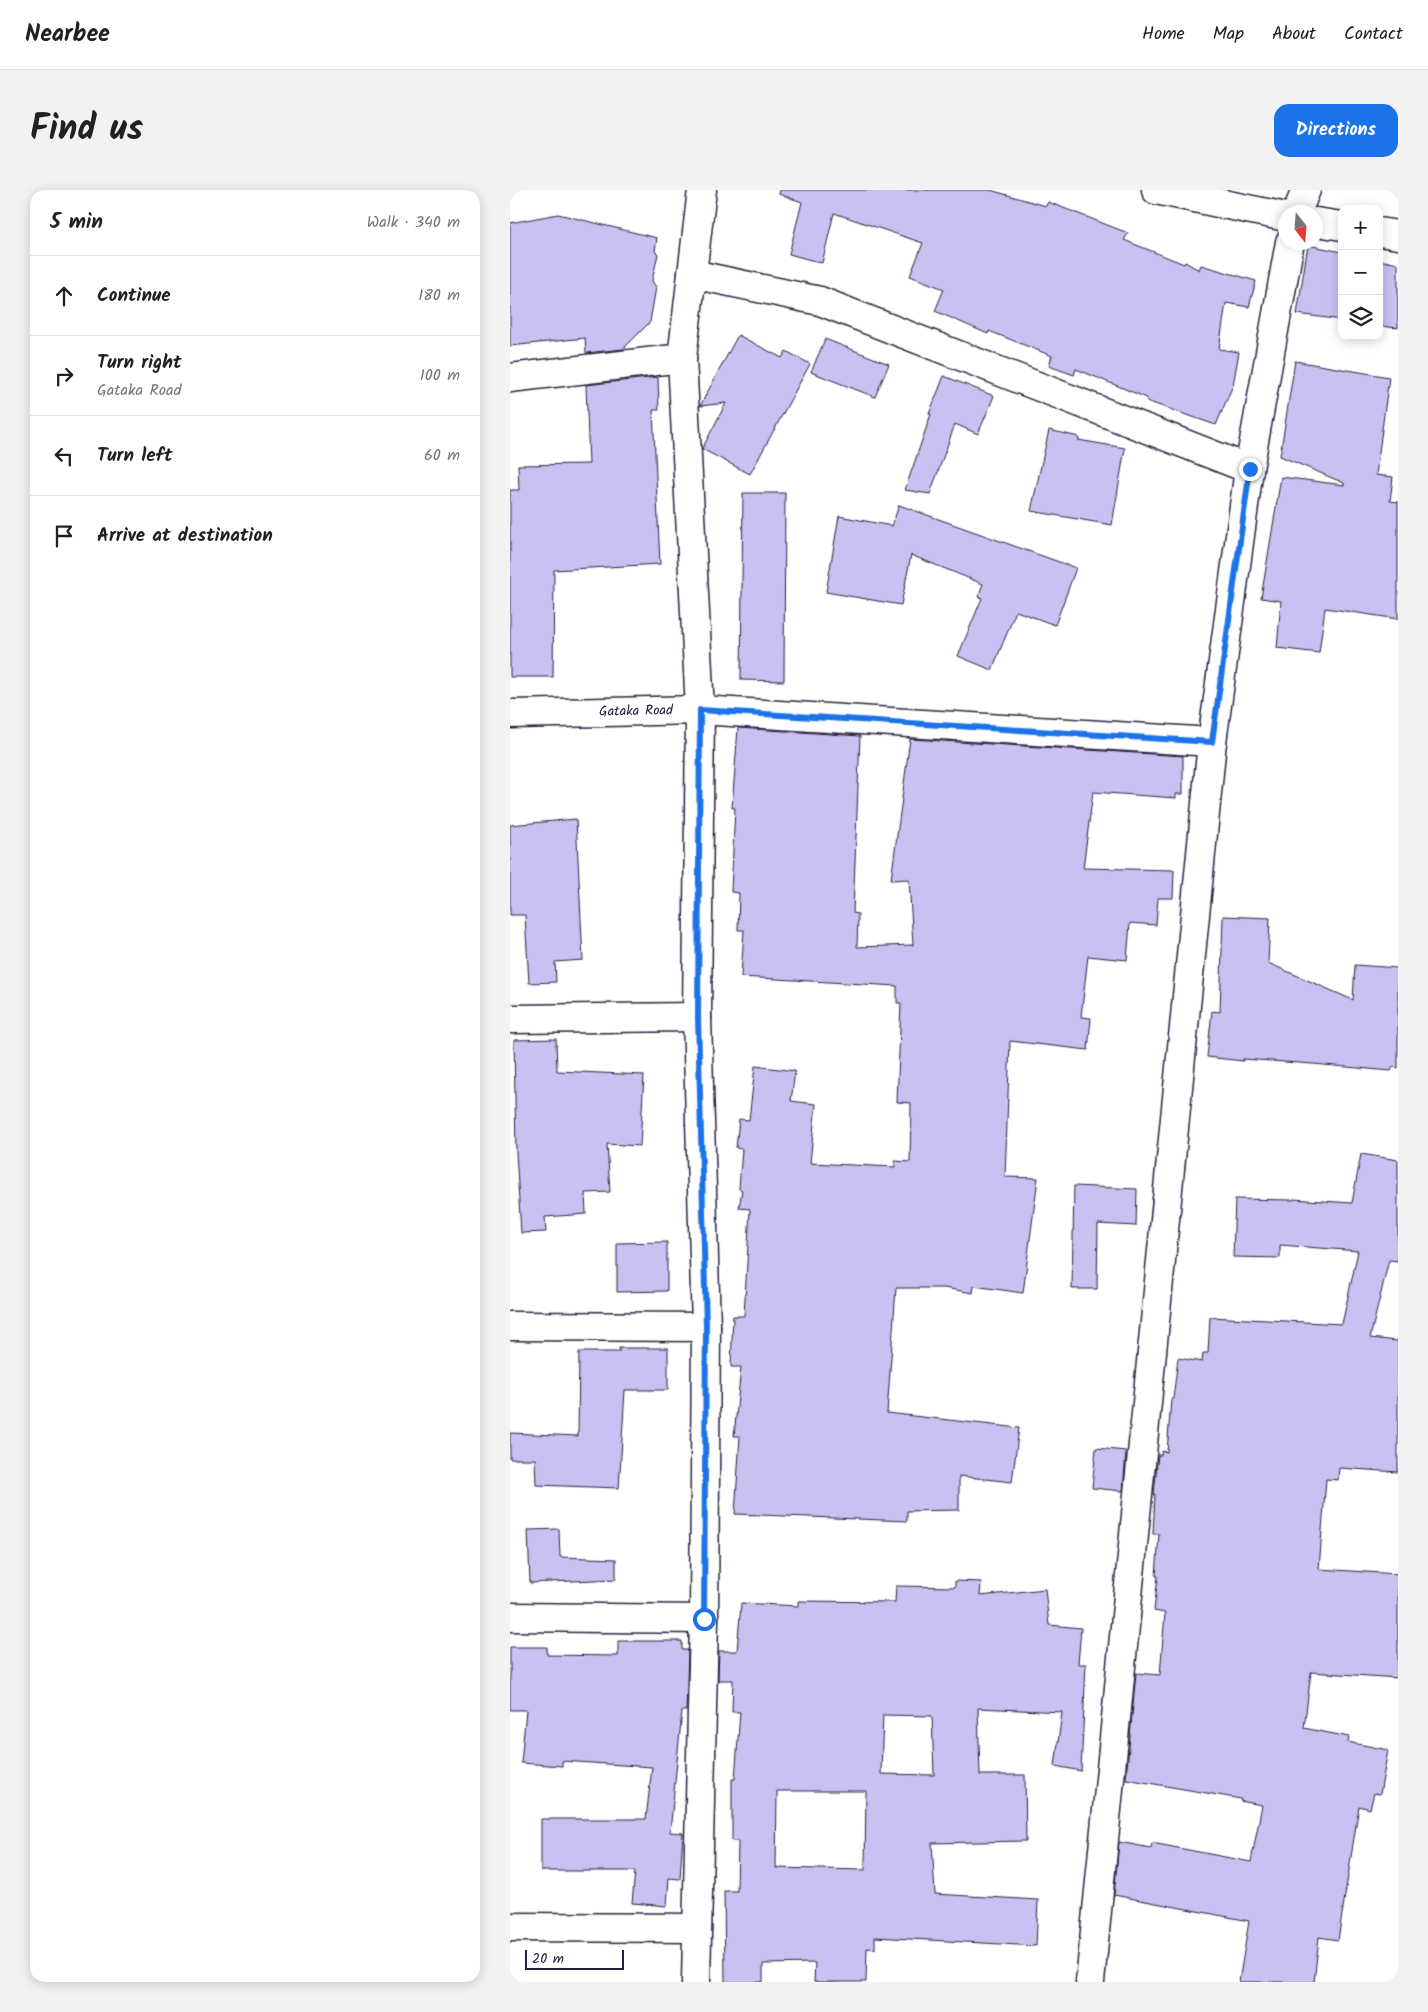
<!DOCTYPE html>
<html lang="en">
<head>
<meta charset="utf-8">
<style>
	body { margin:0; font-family:Kalam,sans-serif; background:#f2f2f2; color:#202124 }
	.controls { position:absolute; right:15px; top:15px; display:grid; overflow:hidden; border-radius:10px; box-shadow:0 2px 12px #0003 }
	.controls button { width:45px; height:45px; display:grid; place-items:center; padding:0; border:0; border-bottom:1px solid #e0e0e0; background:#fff; color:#202124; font:25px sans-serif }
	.compass { position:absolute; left:768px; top:15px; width:45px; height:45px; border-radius:50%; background:#fff; box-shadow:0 2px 12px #0003; rotate:163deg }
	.scale { position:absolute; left:15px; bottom:12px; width:99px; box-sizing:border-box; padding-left:5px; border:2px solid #22223b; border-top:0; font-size:14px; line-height:18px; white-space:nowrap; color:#22223b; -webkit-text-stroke:4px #fff; paint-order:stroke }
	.stop { position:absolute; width:15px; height:15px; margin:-11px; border:4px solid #1a73e8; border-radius:50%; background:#fff }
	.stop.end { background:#1a73e8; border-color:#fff; box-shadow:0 1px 5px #0008 }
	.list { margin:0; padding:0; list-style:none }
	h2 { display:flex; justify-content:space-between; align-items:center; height:65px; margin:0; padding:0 20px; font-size:21px }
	h2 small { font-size:16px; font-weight:400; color:#757577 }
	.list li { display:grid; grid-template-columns:32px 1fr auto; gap:15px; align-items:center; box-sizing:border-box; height:80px; padding:0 20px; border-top:1px solid #e0e0e0 }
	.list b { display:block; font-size:19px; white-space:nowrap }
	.list p { margin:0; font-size:16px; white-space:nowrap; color:#757577 }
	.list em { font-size:16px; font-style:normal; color:#757577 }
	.icon { flex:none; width:28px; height:28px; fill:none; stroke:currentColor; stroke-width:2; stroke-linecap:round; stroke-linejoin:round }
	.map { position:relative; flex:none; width:888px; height:1792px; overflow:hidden; border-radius:15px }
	header { display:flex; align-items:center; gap:30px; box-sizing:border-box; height:70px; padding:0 25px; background:#fff; border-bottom:1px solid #e0e0e0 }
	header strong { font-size:24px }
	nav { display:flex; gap:28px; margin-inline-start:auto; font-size:18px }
	.intro { display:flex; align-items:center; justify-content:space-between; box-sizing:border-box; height:120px; padding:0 30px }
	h1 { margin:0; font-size:35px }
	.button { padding:12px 22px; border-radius:15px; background:#1a73e8; color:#fff; font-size:18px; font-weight:700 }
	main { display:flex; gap:30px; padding:0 30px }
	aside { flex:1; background:#fff; border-radius:15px; box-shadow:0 2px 12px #0003 }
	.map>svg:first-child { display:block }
</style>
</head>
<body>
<header>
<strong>Nearbee</strong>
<nav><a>Home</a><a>Map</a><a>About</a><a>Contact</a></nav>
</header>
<div class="intro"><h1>Find us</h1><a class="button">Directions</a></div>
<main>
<aside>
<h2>5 min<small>Walk · 340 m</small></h2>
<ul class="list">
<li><svg class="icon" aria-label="ahead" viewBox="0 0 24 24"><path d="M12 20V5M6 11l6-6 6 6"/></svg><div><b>Continue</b></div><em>180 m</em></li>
<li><svg class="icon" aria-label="right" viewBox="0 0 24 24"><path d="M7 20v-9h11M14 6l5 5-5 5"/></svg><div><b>Turn right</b><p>Gataka Road</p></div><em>100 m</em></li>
<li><svg class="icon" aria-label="left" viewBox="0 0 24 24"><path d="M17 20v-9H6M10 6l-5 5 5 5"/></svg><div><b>Turn left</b></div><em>60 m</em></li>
<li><svg class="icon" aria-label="arrive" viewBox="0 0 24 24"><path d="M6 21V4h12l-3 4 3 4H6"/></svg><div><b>Arrive at destination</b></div></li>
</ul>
</aside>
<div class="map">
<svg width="888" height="1792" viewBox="0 0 888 1792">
	<rect width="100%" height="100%" fill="#fff"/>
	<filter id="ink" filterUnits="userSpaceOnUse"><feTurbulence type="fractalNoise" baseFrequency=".02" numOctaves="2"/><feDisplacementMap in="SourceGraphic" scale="10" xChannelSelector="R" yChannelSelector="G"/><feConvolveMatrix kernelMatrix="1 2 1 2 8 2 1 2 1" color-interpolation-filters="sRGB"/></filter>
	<g filter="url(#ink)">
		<g fill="#cac1f3" stroke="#22223b" fill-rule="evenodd">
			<polygon points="270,0 480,0 536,16 538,12 618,43 614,50 674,74 675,72 689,80 691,75 746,91 739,117 716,113 709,159 729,162 723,195 706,235 636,211 637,208 566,179 564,185 539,176 542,166 479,141 478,144 425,121 434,99 400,86 413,53 324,23 312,73 279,64 292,12 269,4"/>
			<polygon points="48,24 147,48 145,61 148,64 142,91 146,97 140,132 113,159 76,163 75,148 0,156 0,33"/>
			<polygon points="798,55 832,62 832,130 787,124"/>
			<polygon points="869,70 888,74 888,138 869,136"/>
			<polygon points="228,145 272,168 276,161 300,174 240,284 192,259 216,213 190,216"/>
			<polygon points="315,149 379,174 365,207 301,182"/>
			<polygon points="785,171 879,187 866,285 883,287 880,311 888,312 888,429 815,418 809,463 767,458 771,411 751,408 771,287 834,295 834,293 770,266"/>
			<polygon points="434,186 484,206 468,244 445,234 420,304 395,300 421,224 419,224"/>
			<polygon points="148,187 149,220 143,220 150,374 44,380 43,487 0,487 0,300 9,300 8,275 79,274 76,195"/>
			<polygon points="539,240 569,247 568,250 615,258 602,335 521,321"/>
			<polygon points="233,303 275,303 274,491 231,490"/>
			<polygon points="389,315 566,378 545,435 506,421 482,480 448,466 472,408 468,407 473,394 401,365 391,415 316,402 329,326 382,336"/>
			<polygon points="228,538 350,546 343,723 348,724 347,757 403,755 399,689 381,690 400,549 673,566 673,604 666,604 666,608 583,602 573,678 664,680 663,708 648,708 646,735 620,733 617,770 578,766 571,827 581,828 578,860 500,851 495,987 528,988 513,1103 464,1096 463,1103 434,1098 386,1098 377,1223 509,1238 502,1292 449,1286 449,1320 397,1321 397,1331 225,1324 230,1246 224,1246 231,1177 221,1177 223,1126 234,1126 240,1019 229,1018 232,1000 229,999 232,959 226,958 229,929 239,930 245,876 285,881 281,911 306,914 300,973 385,977 385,971 400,972 401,913 387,912 391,813 387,813 387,796 231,787 234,740 228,740 229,703 221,702 225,618 222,618"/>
			<polygon points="66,629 73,770 45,772 46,792 19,793 15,725 0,725 0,635"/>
			<polygon points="713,726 760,728 758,773 843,810 845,775 888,778 888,878 883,877 881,881 803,874 733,869 733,871 697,867 702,821 710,822"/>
			<polygon points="46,849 47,881 134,885 130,956 97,954 100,1002 75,1003 76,1024 35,1027 36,1042 11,1043 6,963 4,850"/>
			<polygon points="851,964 888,970 888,1071 879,1070 860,1148 888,1151 888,1282 829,1278 828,1290 816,1289 809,1379 888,1384 888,1488 801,1482 794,1538 839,1547 838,1552 878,1560 870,1604 864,1603 860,1619 849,1616 828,1750 809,1747 804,1792 729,1792 739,1731 604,1705 609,1652 641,1658 642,1653 741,1672 752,1615 730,1611 731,1609 616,1589 626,1483 650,1485 655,1423 644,1421 648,1386 646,1386 649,1344 643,1344 645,1305 644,1304 648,1265 651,1265 652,1261 657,1262 661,1209 663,1209 668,1168 692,1172 693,1163 698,1163 700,1127 832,1134 848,1061 770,1055 770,1068 723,1067 725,1009 783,1010 783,1009 842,1013"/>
			<polygon points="564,996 627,999 626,1036 588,1034 587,1099 562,1099"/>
			<polygon points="157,1052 157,1101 107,1102 107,1053"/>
			<polygon points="109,1158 158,1158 158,1200 115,1200 109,1298 26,1295 25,1269 0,1269 0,1243 68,1246 69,1162 109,1162"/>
			<polygon points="586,1258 616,1261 613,1301 582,1298"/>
			<polygon points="49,1339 50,1367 106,1369 106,1389 20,1393 18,1340"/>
			<path d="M445,1391l26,1 -1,14 65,-7 4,36 32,3 -3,36h8l-5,107 -26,-5 7,-54 -84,-4 2,67h45l1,66 -94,2 3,51 103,6 -2,46 -161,-9v12l-8,-1 -1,34h-52l1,-19 -52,1v18h-38l-1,-91h13l1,-50h-6v-62h3l5,-67h-8l1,-32h-15l1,-29h18l4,-48 57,3v-5l97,1 1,-16 59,1zM373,1525l49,1 2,59 -53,-1zM267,1601h89l-1,79 -89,-2z"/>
			<polygon points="108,1451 172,1451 172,1460 178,1460 176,1521 172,1521 160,1642 173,1643 170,1689 159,1688 157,1716 122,1713 125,1681 31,1681 31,1629 136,1629 142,1577 52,1571 52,1576 11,1573 16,1520 0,1520 0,1457 37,1457 37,1465 108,1466"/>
		</g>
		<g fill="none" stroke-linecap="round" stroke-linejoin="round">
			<defs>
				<g id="minor">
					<polyline points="646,0 776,27"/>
					<polyline points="787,22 796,0"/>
					<polyline points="806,32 832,36"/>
					<polyline points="869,42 888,45"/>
					<polyline points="182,84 310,111 739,279"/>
					<polyline points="0,188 172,168"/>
					<polyline points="0,524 190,520 702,552"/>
					<polyline points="0,829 187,827"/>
					<polyline points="0,1136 196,1137"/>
					<polyline points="0,1427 194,1429"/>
					<polyline points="0,1737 187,1738"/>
					<polyline points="186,1792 194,1429 196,1137 187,827 190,520 172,168 192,0"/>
					<polyline points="580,1792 702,552 739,279 780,52"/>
				</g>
			</defs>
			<use href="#minor" stroke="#22223b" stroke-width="31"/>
			<use href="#minor" stroke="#fff" stroke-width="28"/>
		</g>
	</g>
	<g fill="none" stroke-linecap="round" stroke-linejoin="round" filter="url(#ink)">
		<polyline stroke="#1a73e8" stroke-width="6" points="194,1429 196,1137 188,827 190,520 702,552 740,279"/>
	</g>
	<g text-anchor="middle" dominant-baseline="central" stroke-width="4.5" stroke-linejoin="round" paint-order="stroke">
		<g font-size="14" fill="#22223b" stroke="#fff">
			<text transform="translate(126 521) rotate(-1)">Gataka Road</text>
		</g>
	</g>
</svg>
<div class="controls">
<button>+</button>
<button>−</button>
<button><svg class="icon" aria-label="layers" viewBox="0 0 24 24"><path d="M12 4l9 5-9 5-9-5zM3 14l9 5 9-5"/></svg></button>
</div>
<svg class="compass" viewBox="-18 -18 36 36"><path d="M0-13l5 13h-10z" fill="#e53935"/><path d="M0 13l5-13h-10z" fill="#757577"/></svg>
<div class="scale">20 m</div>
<div class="stop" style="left:194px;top:1429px"></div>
<div class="stop end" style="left:740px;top:279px"></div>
</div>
</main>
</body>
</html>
